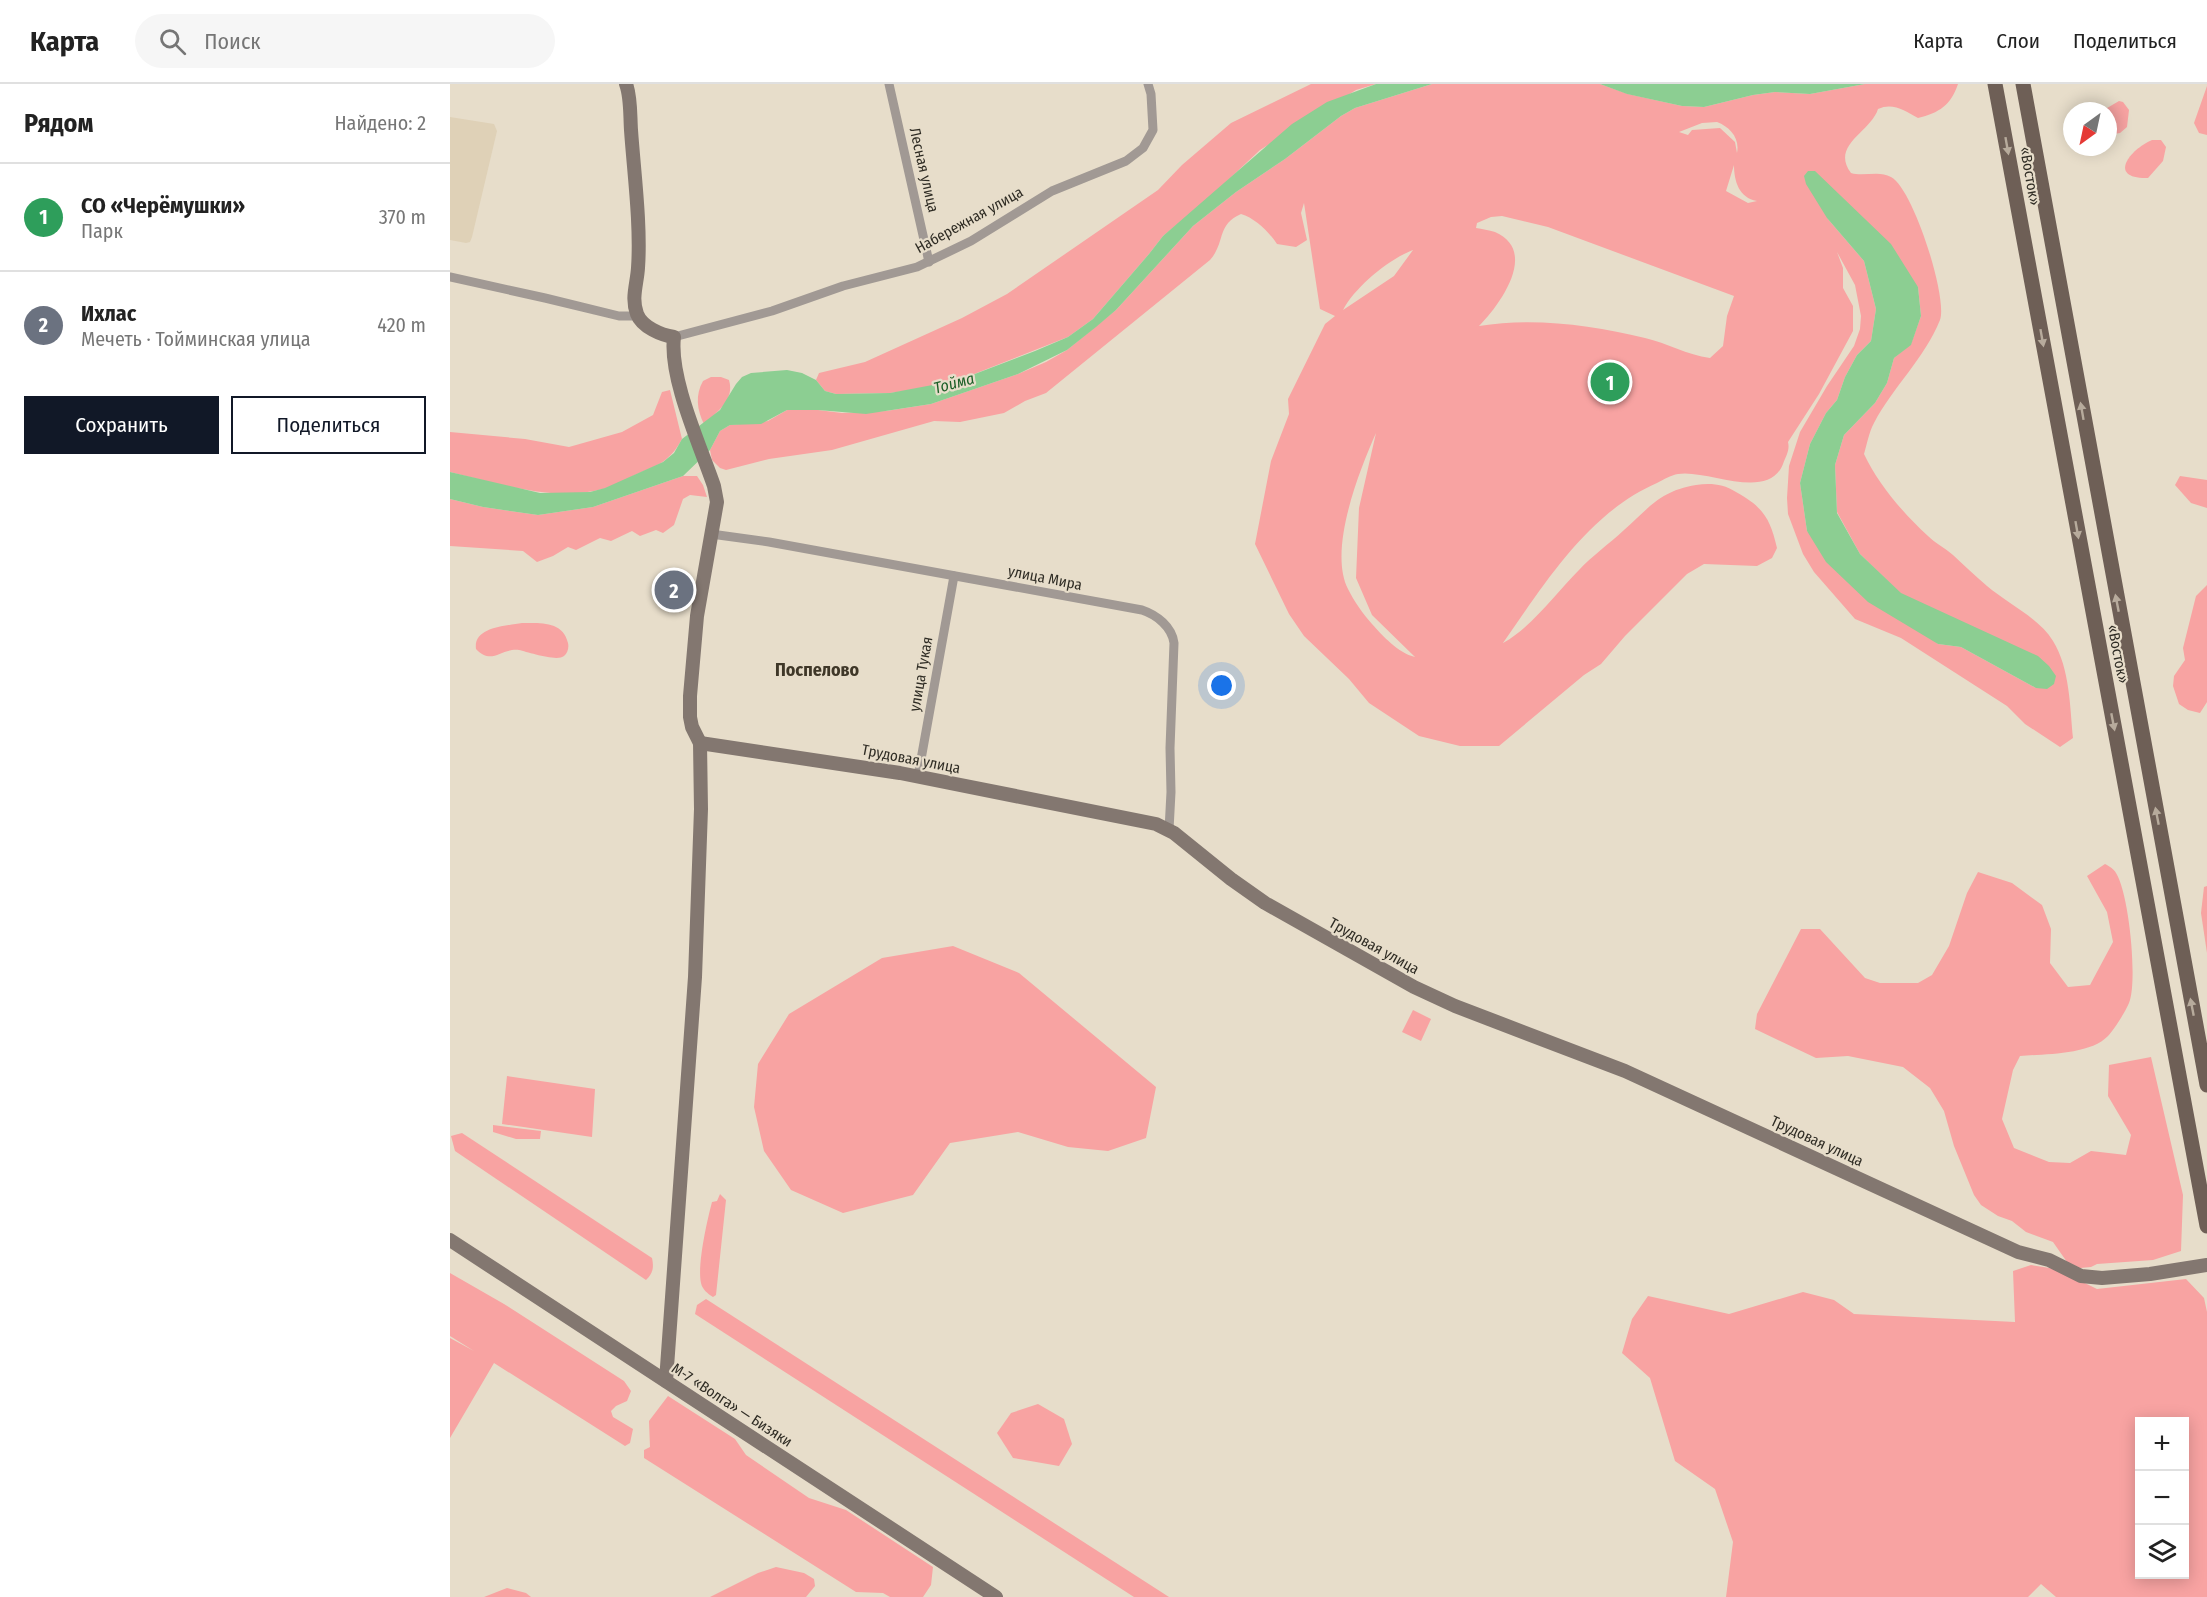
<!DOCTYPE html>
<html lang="ru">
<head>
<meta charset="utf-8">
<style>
	body { margin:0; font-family:"Fira Sans Condensed",sans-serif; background:#f6f6f6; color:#222 }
	.controls { position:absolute; right:18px; bottom:18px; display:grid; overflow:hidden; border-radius:0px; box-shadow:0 3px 15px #0003 }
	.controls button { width:54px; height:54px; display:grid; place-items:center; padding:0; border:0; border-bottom:2px solid #e0e0e0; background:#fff; color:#222; font:30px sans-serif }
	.compass { position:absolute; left:1613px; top:18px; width:54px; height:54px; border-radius:50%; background:#fff; box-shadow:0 3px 15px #0003; rotate:213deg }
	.you { position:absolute; left:772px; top:602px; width:21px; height:21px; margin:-15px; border:4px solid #fff; border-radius:50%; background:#1a73e8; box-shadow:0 0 0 9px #1a73e833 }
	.badge { display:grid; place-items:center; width:39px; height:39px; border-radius:50%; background:#111827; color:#fff; font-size:20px; font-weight:700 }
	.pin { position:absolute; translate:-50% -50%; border:3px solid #fff; box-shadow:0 2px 6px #0006 }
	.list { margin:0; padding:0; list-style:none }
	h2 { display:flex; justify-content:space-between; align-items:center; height:78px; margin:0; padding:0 24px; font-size:26px }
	h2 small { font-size:20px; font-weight:400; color:#767676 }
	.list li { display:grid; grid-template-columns:39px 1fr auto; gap:18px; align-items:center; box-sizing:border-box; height:108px; padding:0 24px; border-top:2px solid #e0e0e0 }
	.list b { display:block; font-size:22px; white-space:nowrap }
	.list p { margin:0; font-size:20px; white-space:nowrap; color:#767676 }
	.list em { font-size:20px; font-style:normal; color:#767676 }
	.actions { display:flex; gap:12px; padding:18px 24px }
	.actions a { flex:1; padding:14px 0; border:2px solid #111827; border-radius:0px; text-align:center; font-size:21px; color:#111827 }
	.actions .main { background:#111827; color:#fff }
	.icon { flex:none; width:33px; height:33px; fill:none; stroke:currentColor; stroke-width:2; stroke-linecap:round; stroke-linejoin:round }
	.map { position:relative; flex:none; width:1757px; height:1513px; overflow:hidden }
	header { display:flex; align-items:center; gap:36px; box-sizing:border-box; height:84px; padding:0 30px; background:#fff; border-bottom:2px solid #e0e0e0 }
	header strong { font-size:28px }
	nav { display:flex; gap:33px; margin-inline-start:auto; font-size:21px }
	.search { width:420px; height:54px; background:#f6f6f6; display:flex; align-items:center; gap:15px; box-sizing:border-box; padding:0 21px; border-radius:33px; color:#767676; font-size:22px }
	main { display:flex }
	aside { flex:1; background:#fff }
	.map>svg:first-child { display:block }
</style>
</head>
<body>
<header>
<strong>Карта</strong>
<div class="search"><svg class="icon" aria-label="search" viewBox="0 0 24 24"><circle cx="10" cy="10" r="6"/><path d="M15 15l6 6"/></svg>Поиск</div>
<nav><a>Карта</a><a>Слои</a><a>Поделиться</a></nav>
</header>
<main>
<aside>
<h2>Рядом<small>Найдено: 2</small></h2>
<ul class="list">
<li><span class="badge" style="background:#2e9e5b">1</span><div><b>СО «Черёмушки»</b><p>Парк</p></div><em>370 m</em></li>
<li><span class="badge" style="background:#6b7280">2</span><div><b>Ихлас</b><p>Мечеть · Тойминская улица</p></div><em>420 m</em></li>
</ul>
<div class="actions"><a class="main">Сохранить</a><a>Поделиться</a></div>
</aside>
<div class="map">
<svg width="1757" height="1513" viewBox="0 0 1757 1513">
	<rect width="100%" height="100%" fill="#e7ddca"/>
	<polygon fill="#dfd1b7" points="0,33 44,40 47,47 22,153 20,158 16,159 0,156"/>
	<g fill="#f8a3a2" fill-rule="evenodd">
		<polygon points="861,0 926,0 906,6 810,66 759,114 713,152 699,170 643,235 618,253 509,296 462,306 440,309 386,310 375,307 366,296 369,289 415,278 512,234 557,210 708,106 732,81 781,39"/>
		<path d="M982,0h168l28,10 54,12 22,1 49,-12 22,-3 35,2 55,-10h93c-7,21 -19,29 -40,34 -13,-7 -25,-16 -40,-9 -7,23 -48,36 -27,64 13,4 28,-3 40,4 22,11 57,121 49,143 -16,39 -47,67 -66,103 -5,9 -7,21 -10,31 14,30 39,59 64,82 7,7 17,12 25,19 11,10 22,21 34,31 20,17 52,32 66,55 17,27 17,67 20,97l-13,9 -35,-23 -18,-18 -106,-68 -46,-19 -41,-47 -11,-18 -15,-40 -1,-16 2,-32 11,-34 27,-46 27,-40 6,-17 1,-13 -6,-31 -18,-33 6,16v20l10,18v25l-34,63 -31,48c2,8 -2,14 -5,22 -15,38 -76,5 -105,10 -7,1 -15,6 -21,9 -69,30 -112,100 -154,160 30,-17 52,-49 76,-73 13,-14 30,-26 45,-40 26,-23 36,-39 72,-45 15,-2 27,-1 40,7 27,15 34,26 41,56l-5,10 -15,8 -53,-2 -17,10 -62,62 -24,28 -17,11 -85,71h-39l-41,-10 -50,-33 -20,-24 -45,-43 -15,-22 -34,-70 16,-83 18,-47 -1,-15 37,-75 10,-8 -15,-7 -16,-106 -3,10 6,27 -11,7 -19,-3c-8,-12 -22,-26 -36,-30 -25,11 -15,28 -31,46l-164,133 -21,8 -21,12 -44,9 -26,-1 -102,29 -63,9 -43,11 -6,-2 -8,-8 -2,-10 10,-19 10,-6 38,-4 19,-11h31l24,3 44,-2 45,-7 87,-30 28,-12 21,-12 49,-40 77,-84 43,-34 49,-33 56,-43 14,-8zM1267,38c13,5 23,16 20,31l-2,-11 -15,-14 -28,2 -4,5 -9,-3 23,-9zM1284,81c0,16 5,33 23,36l-9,2 -22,-12zM1052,132l46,11 186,69 -7,20 -4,30 -13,12c-23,-3 -43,-15 -65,-20 -53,-13 -112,-21 -166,-12 21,-21 60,-75 16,-94 -6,-2 -13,-3 -19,-4l1,-5 14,-6zM1377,134l91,69 3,29 -10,28 -17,14 -7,25 -12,20 -31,32 -9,30 2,47 23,42 41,40 65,31 70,63 -75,-41 -23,-3 -131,-113 -7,-48 10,-39 16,-31 11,-13 8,-23 12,-22 14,-14 5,-32 -12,-48zM963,166l-19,26 -51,34c12,-23 46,-51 70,-60zM926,349l-17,75 -3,70 16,37 43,42c-17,-4 -32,-21 -43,-33 -9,-10 -18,-23 -24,-35 -20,-39 11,-118 28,-156z"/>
		<polygon points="1757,2 1757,51 1749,49 1744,39"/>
		<polygon points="1669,17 1673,18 1679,26 1677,43 1670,49 1658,51 1658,27 1652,27"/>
		<path d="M1702,56h9l5,7 -3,14 -15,17c-41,1 -19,-28 4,-38z"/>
		<path d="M261,293h10l8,3c6,20 -12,32 -25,44 -7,-14 -9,-29 -1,-43z"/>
		<path d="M220,306l12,49c-12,22 -23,26 -45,35 -11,5 -22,12 -34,15 -50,13 -104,-5 -153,-17v-40l75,7 44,8 53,-15 31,-17 9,-23z"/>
		<polygon points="233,392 247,392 253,401 257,413 240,411 233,415 224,441 213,449 206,446 190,452 182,447 161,457 150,454 126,466 118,463 103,472 87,478 73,467 0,462 0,415 33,423 88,431 143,423"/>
		<polygon points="1730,392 1757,396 1757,424 1741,419 1725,401"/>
		<polygon points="1757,501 1757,618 1750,629 1738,626 1729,620 1723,602 1724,592 1735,576 1733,564 1746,512"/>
		<path d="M72,539c19,0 41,-2 46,20 1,4 0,10 -4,13 -7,6 -36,-4 -45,-6 -18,-2 -27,16 -43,-1 -3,-22 30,-23 46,-26z"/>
		<path d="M1655,780c4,2 9,5 11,9 13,21 21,103 14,127 -2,8 -16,30 -22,36 -18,19 -64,18 -88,20l-7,14 -11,49 12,29 35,14 21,1 21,-12 35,4 5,-20 -23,-39 1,-31 42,-8 32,138 -2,56 -28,9 -56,4 -6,3 -11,1 -13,-6 -14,-20 -27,-10 -14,-11 -14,-5 -17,-11 -7,-10 -20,-49 -10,-35 -14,-23 -27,-21 -55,-11 -32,2 -61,-29 2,-15 44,-85h19l45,49 15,5h38l14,-8 17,-29 18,-53 11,-21 34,11 30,22 9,24 -1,34 18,24 22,-2 23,-43 -6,-30 -20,-36z"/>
		<polygon points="1757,802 1757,869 1751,829 1754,803"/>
		<polygon points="503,862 569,889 706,1003 696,1054 658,1067 618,1063 568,1048 500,1059 463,1111 393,1129 341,1106 314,1067 304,1023 308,980 339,930 432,874"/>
		<polygon points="963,926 981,935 971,957 952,948"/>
		<polygon points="57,992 145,1005 142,1053 52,1040"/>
		<polygon points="43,1041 91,1047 90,1055 66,1055 43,1048"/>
		<path d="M12,1049l190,125c2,10 1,15 -6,22l-191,-129 -4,-15z"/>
		<path d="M270,1110l6,6 -10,95 -3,2c-5,-3 -11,-8 -12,-14 -4,-18 6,-62 11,-81l5,-1z"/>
		<path d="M1581,1181l25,4 41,20 89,-10 18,19 3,14v285h-151l-15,-13 -13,13h-302l7,-55 -18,-53 -40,-28 -25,-83 -28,-25 10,-34 16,-23 81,18 74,-22 31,8 20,14 161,8 -2,-51zM1690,1338h44v152h-44z"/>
		<polygon points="0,1189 54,1220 174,1297 181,1307 177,1317 166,1322 161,1327 163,1333 183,1345 180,1359 175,1362 44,1279 0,1354 0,1254 24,1267 0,1252"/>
		<polygon points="256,1215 719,1513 684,1513 245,1230 247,1221"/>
		<polygon points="218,1312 285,1355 296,1371 359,1414 396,1426 483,1483 481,1501 473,1513 440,1513 433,1509 406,1508 194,1374 194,1366 200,1363 199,1337"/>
		<polygon points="588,1320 614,1335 622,1360 609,1382 563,1374 547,1349 561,1329"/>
		<polygon points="326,1483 354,1489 364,1495 365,1502 356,1513 260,1513 308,1489"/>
		<polygon points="57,1504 76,1509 81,1513 34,1513"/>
	</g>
	<g fill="#8cce92">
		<polygon points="926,0 982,0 905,24 891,32 835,75 786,108 743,142 666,226 646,243 617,266 568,290 481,320 416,330 368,326 337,326 311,340 280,341 270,347 260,366 233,392 143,423 88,431 33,423 0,415 0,388 90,409 140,408 155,404 213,378 224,369 232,355 270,326 286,300 292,293 301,289 337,286 352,289 366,296 375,307 386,310 440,309 509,296 585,267 618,253 643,235 699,170 713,152 842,40 877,18"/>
		<polygon points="1150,0 1415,0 1360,10 1325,8 1303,11 1254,23 1232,22 1177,10"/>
		<polygon points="1358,87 1365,87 1441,160 1468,203 1471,232 1461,261 1444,274 1437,299 1425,319 1394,351 1385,381 1387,429 1410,470 1451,509 1588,572 1599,582 1606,592 1604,600 1597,605 1586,604 1511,563 1488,560 1418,518 1376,478 1357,447 1350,399 1360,360 1376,329 1387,316 1395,293 1407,271 1421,257 1426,225 1414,177 1377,134 1356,100 1354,92"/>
	</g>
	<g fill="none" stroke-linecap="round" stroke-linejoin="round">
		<g stroke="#a19994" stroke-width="9">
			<polyline points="439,0 479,178"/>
			<polyline points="0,193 95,214 169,232 187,232"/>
			<polyline points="224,253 322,227 393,202 467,183 521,157 602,107 676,77 693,64 703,46 701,10 698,0"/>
			<path d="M261,450l58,8 373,68c15,5 30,17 32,33l-4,105 1,44 -2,38"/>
			<polyline points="468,692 504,492"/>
		</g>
		<g stroke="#837770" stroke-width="14">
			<path d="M176,0c5,13 4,31 5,46 3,43 10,95 7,138 -1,16 -7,30 -1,46 5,13 24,21 37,23 -5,41 26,108 40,149l3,16 -20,114 -7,80v21l2,10 8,16 1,66 -6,168 -29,404"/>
			<polyline points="250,659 450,689 706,740 724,749 781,795 815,819 964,903 1005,922 1175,987 1568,1168 1599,1176 1631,1192 1652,1194 1700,1190 1757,1181"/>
			<polyline points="0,1156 546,1513"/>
		</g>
		<g stroke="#6e5f56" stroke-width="15">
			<polyline points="1545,0 1757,1142"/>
			<polyline points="1573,0 1757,1001"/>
		</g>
	</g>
	<defs><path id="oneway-solid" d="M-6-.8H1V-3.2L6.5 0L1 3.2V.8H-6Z" transform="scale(1.5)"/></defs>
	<g fill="#b7ab9c">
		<use href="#oneway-solid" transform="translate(1557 62) rotate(80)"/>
		<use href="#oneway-solid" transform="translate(1592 254) rotate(80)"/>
		<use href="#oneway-solid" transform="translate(1632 327) rotate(-100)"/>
		<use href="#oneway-solid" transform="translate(1627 446) rotate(80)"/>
		<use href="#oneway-solid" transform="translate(1667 519) rotate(-101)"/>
		<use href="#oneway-solid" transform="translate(1663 638) rotate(79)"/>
		<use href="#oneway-solid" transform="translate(1707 732) rotate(-101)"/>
		<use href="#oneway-solid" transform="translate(1742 923) rotate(-101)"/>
	</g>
	<g text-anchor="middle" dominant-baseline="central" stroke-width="4.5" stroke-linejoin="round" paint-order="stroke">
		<g font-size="15" fill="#2f2c24" stroke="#e7ddca">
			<text transform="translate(474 86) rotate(77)">Лесная улица</text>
			<text transform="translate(1580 92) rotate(80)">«Восток»</text>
			<text transform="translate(519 136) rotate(-29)">Набережная улица</text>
			<text transform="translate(595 494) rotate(11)">улица Мира</text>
			<text transform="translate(1668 570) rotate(79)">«Восток»</text>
			<text transform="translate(471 590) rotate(-80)">улица Тукая</text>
			<text transform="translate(461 675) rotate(11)">Трудовая улица</text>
			<text transform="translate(924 862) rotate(29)">Трудовая улица</text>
			<text transform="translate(1367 1057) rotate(25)">Трудовая улица</text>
			<text transform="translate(282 1321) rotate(33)">М-7 «Волга» — Бизяки</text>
		</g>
		<g font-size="16" font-style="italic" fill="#1d6029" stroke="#e7ddca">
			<text transform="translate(504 299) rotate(-15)">Тойма</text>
		</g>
		<g font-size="18" font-weight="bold" fill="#3f3728" stroke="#e7ddca">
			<text x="367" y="586">Поспелово</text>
		</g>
	</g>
</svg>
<div class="controls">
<button>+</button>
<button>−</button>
<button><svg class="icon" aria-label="layers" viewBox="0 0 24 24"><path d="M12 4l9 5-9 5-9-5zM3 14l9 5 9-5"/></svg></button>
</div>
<svg class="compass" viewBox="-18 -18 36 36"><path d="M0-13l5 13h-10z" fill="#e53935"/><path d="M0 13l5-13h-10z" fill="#767676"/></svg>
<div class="you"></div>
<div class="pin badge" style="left:1160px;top:298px;background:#2e9e5b">1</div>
<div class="pin badge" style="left:224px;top:506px;background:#6b7280">2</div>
</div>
</main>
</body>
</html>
